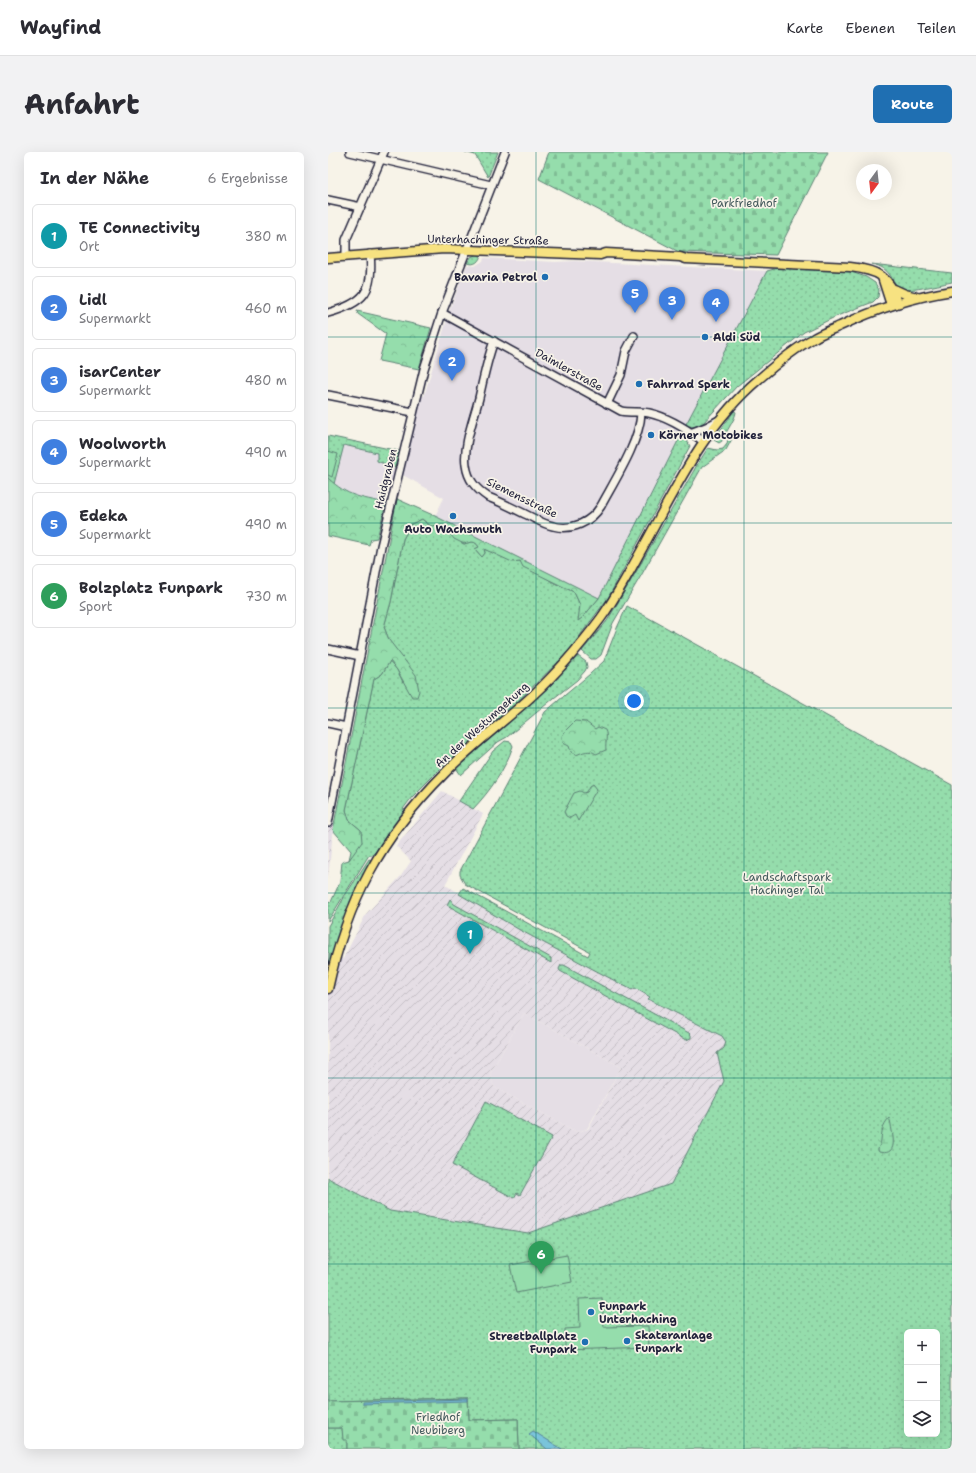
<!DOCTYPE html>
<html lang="de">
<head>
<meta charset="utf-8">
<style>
	body { margin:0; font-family:"Shantell Sans",sans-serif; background:#f2f2f3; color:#2b2b33 }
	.controls { position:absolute; right:12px; bottom:12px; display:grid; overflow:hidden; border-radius:6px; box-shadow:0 4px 16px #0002 }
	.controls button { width:36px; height:36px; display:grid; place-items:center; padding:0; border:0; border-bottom:1px solid #e1e1e2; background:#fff; color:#2b2b33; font:20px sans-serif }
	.compass { position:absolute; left:528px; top:12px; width:36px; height:36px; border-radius:50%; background:#fff; box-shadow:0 4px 16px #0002; rotate:195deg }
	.you { position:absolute; left:306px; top:549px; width:14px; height:14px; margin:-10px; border:3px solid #fff; border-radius:50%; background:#1a73e8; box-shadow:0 0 0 6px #1a73e833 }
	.badge { display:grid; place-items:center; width:26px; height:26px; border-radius:50%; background:#1f6fb2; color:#fff; font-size:13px; font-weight:700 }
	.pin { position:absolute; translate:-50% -33px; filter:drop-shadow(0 1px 2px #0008) }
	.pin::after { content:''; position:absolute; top:21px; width:14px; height:12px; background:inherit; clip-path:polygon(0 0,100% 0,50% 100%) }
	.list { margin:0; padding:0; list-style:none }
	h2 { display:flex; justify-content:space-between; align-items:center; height:52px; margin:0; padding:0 16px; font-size:17px }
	h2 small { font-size:13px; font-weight:400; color:#7c7c81 }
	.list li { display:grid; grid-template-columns:26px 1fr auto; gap:12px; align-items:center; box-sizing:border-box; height:64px; margin:0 8px 8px; padding:0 8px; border:1px solid #e1e1e2; border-radius:6px }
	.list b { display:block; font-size:15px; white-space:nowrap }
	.list p { margin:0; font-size:13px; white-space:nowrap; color:#7c7c81 }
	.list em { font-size:13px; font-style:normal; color:#7c7c81 }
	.icon { flex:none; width:22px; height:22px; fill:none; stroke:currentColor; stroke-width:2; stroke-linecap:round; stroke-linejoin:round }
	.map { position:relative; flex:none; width:624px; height:1297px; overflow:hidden; border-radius:6px }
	header { display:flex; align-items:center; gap:24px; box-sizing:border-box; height:56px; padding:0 20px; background:#fff; border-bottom:1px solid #e1e1e2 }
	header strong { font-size:19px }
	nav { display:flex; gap:22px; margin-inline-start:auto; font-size:14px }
	.intro { display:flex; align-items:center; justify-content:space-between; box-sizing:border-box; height:96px; padding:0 24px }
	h1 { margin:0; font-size:28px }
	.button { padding:10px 18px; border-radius:6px; background:#1f6fb2; color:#fff; font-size:14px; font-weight:700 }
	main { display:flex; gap:24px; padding:0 24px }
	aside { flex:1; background:#fff; border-radius:6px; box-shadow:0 4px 16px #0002 }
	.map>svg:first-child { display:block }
</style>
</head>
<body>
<header>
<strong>Wayfind</strong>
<nav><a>Karte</a><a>Ebenen</a><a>Teilen</a></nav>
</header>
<div class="intro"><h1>Anfahrt</h1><a class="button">Route</a></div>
<main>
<aside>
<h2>In der Nähe<small>6 Ergebnisse</small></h2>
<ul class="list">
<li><span class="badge" style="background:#0f9aa8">1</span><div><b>TE Connectivity</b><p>Ort</p></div><em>380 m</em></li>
<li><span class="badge" style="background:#3f7fe0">2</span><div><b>Lidl</b><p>Supermarkt</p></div><em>460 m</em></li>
<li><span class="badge" style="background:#3f7fe0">3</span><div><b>isarCenter</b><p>Supermarkt</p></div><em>480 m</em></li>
<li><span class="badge" style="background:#3f7fe0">4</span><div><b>Woolworth</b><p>Supermarkt</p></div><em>490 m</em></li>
<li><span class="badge" style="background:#3f7fe0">5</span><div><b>Edeka</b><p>Supermarkt</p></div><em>490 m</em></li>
<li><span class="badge" style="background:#2e9e5b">6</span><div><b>Bolzplatz Funpark</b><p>Sport</p></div><em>730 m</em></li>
</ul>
</aside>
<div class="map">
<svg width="624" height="1297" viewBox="0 0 624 1297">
	<defs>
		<pattern id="industrial-furrows" width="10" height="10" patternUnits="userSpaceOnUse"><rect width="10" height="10" fill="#e5dee5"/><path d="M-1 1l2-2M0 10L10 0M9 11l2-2" fill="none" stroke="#c4bec5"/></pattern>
		<pattern id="green-dots" width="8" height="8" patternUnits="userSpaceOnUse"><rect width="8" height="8" fill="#95ddac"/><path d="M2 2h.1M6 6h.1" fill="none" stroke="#80bd95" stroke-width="1.8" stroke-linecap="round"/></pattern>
		<pattern id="forest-crowns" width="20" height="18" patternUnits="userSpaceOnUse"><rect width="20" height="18" fill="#95ddac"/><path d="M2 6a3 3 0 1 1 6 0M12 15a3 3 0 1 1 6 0" fill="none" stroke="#80bd95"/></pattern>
		<pattern id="wetland-marsh" width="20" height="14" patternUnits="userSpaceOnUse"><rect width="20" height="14" fill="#95ddac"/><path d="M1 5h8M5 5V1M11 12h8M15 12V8" fill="none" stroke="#80bd95"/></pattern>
		<pattern id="cemetery-stones" width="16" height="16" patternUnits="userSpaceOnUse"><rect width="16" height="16" fill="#95ddac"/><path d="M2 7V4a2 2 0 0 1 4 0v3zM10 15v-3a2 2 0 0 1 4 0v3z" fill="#80bd95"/></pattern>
	</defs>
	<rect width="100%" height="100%" fill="#f7f3e8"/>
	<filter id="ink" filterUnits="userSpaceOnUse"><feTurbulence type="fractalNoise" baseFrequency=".025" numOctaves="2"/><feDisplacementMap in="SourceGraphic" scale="8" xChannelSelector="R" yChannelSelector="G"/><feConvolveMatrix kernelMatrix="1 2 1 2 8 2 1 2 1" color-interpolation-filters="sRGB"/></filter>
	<g filter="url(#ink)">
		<g fill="#e5dee5">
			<polygon points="156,106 227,110 247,109 439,119 354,281 271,446 107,364 116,346 73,322 92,245 96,244 123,154 139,113 147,114 155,109"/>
			<polygon points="16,293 49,301 49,309 67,316 58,351 23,343 6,332"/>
			<polygon points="196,861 293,915 259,977 249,980 166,935 162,922"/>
		</g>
		<g fill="url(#industrial-furrows)" fill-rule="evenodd">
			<path d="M114,639l41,23 -38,71 298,162 -70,138 -145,48 -200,-31v-250l15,7 23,-45 35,-38 10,-15 -15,-15zM196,861l97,54 -33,62 -11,3 -83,-45 -4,-13zM224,985l-32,57 -3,-1z"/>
			<polygon points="0,668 6,670 0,726"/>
		</g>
		<g fill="url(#green-dots)" stroke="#5c8074" fill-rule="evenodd">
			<polygon points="137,0 170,0 160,25 147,3"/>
			<path d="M149,102h4c-1,7 -6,12 -14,9l4,-6z"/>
			<path d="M543,112l81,9v9c-10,2 -42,10 -50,7 -11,-4 -9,-22 -31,-25z"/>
			<polygon points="454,115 506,117 523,120 538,125 547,131 551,138 550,145 545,150 509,164 476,180 409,234 375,271 366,275 357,274 439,119"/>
			<path d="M406,259l2,1c-1,8 -10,19 -14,29l-3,2 -5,-3 1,-2z"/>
			<path d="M354,281l8,13 -82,152 -38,51 -11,12 -44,43 -73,63 -30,30 -9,12 2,1 -29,41 -4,4h-3l-41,66v-20l3,1 9,-20 2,-20 7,-2 12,-30 -12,-10 -3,-10 28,-131 8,-5 8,-13 7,9 6,12 -14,-42 -5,-13 7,-25 12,-63 8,-15 11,-5 5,5 12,1 25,19c7,-2 11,-4 15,3l-4,2 7,8 3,-4 -1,-4 30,12h6l34,22 20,9 6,13 -1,15 4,-3 16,-19z"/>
			<polygon points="0,284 71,299 67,316 49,309 49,301 16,293 6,332 0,326"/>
			<polygon points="404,284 405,285 398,298 374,315 314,422 285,471 273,503 268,507 263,507 254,499 279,469 308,420 369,313 380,296 389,298 395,297 399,292 400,286"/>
			<path d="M299,454l325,179v664h-433l-1,-30 -49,1 -1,-22 -140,3v-223l62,33 138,22 143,-49 53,-103 -7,-28 7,-5 2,-6 -4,-6 -74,-37 2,-2 -15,-9 -3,2 -114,-61 -59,-35 4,-6 125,68 2,-4 -125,-68 -5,-9v-4l85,-159 45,-38 14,-13 13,-33zM579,1180h30v102h-30z"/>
			<polygon points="250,504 258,510 259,515 257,519 249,528 226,546 179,585 170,590 133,623 128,616 222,534"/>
			<path d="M177,589l6,1 2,4c-8,24 -23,45 -40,63l-14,-8 34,-50z"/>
			<path d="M41,707l2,1c-20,37 -32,75 -43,115l1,-22 -1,-1v-26l18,-32z"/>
			<polygon points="122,747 126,752 223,806 223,811 119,753"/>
			<polygon points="233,813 236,813 361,881 363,883 363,886 358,888 232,819 231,817"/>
			<polygon points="158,949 224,985 192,1043 189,1041 186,1046 124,1013"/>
			<polygon points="0,1261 0,1276 14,1276 19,1288 19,1297 0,1297"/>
		</g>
		<g fill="url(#forest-crowns)" stroke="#5c8074">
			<polygon points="29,159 103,176 91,217 51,209 58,182 30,162"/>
			<path d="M0,326c20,19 32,19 58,25l-9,35 -6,1 -2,6 -41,-9z"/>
			<path d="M69,347l38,17 164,82 -16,19 -5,4 2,-16 -6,-13 -51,-25 -3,-6 -8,1 -28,-13 1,4 -3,4 -7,-8 4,-2c-4,-7 -8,-5 -15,-3l-10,-5 -4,-5 -6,-1 -1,-5 -4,-3 -8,1 -9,-7 -11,5 -8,15 -12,63 -7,25 5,13 27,35 3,16 -2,6h-5l-15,-27 -7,-9 -8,13 -8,5 -28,131 3,10 12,10 1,12 -13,18 2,-9 -18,-21z"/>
			<path d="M247,569l11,1 9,7 3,-2 7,3c3,6 0,13 1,20l-10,4c-6,-5 -13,-2 -20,1l-5,-3 -2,-6 -6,-3 -1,-7 4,-6z"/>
			<polygon points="265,632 269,637 250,669 247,663 242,666 238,664 236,660 246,641 252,639 256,641 259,640 262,634"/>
		</g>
		<path fill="url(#wetland-marsh)" stroke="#5c8074" d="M561,966c2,4 2,8 3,13 2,10 4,25 -13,21l-1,-2c0,-3 3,-6 3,-10 1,-9 1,-14 8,-22z"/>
		<g fill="url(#cemetery-stones)" stroke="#5c8074">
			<polygon points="221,0 500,0 448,103 351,100 211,27"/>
			<polygon points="140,1246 141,1268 190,1267 191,1297 19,1297 19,1288 15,1288 14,1276 0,1276 0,1249"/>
		</g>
		<g fill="#95ddac" stroke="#5c8074">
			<polygon points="0,299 10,302 4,325 0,323"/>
			<polygon points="239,1103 244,1130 188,1141 182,1113"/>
			<polygon points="274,1146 276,1175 320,1174 321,1195 237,1198 237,1177 252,1176 251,1147"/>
		</g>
		<g fill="#7ac4da" stroke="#57839a">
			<polygon points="140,1247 140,1249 34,1252 34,1250"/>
			<polygon points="205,1279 234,1297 219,1297 201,1282"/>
		</g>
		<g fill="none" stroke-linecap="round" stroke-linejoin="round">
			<defs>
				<g id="minor">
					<polyline points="22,0 163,33"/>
					<polyline points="0,48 33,55"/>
					<polyline points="18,104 18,88 56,0"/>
					<path d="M0,161c36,-10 46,-21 42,-59"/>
					<path d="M114,161l179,98c9,2 19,0 28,2 19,4 39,17 54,28"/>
					<path d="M166,189c-7,19 -11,39 -15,57 -5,20 -16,48 -13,67 2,15 10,24 22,32 13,5 25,11 37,17 9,4 18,10 28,12 20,5 38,-4 48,-20 14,-26 39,-65 40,-93"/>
					<polyline points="0,243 85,260"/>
					<polyline points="279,252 293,223 298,199 306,184"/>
					<polyline points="362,281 378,275 391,268"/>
					<polyline points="0,497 32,504"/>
					<polyline points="0,571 18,575"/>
					<polyline points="0,671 53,394 96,217 114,161 177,0"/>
				</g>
				<g id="major">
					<path d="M0,106l116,-9 156,6 6,-2 74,4 6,2 164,8c27,3 40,9 48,36"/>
					<polyline points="554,125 563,153"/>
					<polyline points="566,137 577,142 589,145"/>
					<path d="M0,837c19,-88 53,-152 117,-216 27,-28 59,-51 88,-78 25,-23 47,-49 68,-77 13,-18 24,-38 35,-58 36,-64 66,-133 123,-181 17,-15 35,-30 55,-41 8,-5 17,-8 26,-12 36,-17 73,-29 112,-35"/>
				</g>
			</defs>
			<use href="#minor" stroke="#22223b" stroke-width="10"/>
			<use href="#major" stroke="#22223b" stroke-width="11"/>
			<use href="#minor" stroke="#f7f3e8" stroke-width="7"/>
			<use href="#major" stroke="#f7e281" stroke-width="8"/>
		</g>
	</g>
	<path fill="none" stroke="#0f766e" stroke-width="1" stroke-opacity="0.55" d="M208,0v1297M416,0v1297M0,185h624M0,371h624M0,556h624M0,741h624M0,926h624M0,1112h624"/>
	<g fill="#1f6fb2" stroke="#f7f3e8" stroke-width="1.5">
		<circle cx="217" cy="125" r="4"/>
		<circle cx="377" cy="185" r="4"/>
		<circle cx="311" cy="232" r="4"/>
		<circle cx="323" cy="283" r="4"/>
		<circle cx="125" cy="364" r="4"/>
		<circle cx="263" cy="1160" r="4"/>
		<circle cx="299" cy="1189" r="4"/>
		<circle cx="257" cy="1190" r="4"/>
	</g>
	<g text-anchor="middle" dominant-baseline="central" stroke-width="3.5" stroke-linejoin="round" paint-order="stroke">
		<g font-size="11" fill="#445a5d" stroke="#f7f3e8">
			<text x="416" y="51">Parkfriedhof</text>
			<text x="459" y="725">Landschaftspark<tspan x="459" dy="13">Hachinger Tal</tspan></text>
			<text x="110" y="1265">Friedhof<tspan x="110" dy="13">Neubiberg</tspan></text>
		</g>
		<g font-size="11" fill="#22223b" stroke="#f7f3e8">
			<text transform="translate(160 88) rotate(1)">Unterhachinger Straße</text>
			<text transform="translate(241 218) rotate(29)">Daimlerstraße</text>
			<text transform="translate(58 327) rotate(-76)">Haidgraben</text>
			<text transform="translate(194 346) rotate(26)">Siemensstraße</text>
			<text transform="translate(154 573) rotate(-42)">An der Westumgehung</text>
		</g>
		<g font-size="11" font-weight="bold" fill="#22223b" stroke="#f7f3e8" text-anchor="start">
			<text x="209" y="125" text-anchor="end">Bavaria Petrol</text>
			<text x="385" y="185">Aldi Süd</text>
			<text x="319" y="232">Fahrrad Sperk</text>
			<text x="331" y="283">Körner Motobikes</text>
			<text x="125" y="377" text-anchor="middle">Auto Wachsmuth</text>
			<text x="271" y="1154">Funpark<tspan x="271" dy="13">Unterhaching</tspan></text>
			<text x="307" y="1183">Skateranlage<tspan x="307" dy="13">Funpark</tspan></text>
			<text x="249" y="1184" text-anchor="end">Streetballplatz<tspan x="249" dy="13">Funpark</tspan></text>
		</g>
	</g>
</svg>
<div class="controls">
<button>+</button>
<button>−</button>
<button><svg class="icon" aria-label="layers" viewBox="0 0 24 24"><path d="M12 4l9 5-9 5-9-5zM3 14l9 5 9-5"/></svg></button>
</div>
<svg class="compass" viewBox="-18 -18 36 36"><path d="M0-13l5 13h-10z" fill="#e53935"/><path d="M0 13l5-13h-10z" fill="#7c7c81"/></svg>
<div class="you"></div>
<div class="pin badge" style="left:142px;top:802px;background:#0f9aa8">1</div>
<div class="pin badge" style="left:124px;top:229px;background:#3f7fe0">2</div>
<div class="pin badge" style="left:344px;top:168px;background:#3f7fe0">3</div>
<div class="pin badge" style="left:388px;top:170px;background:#3f7fe0">4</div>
<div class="pin badge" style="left:307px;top:161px;background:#3f7fe0">5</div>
<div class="pin badge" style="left:213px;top:1122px;background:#2e9e5b">6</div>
</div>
</main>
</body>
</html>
